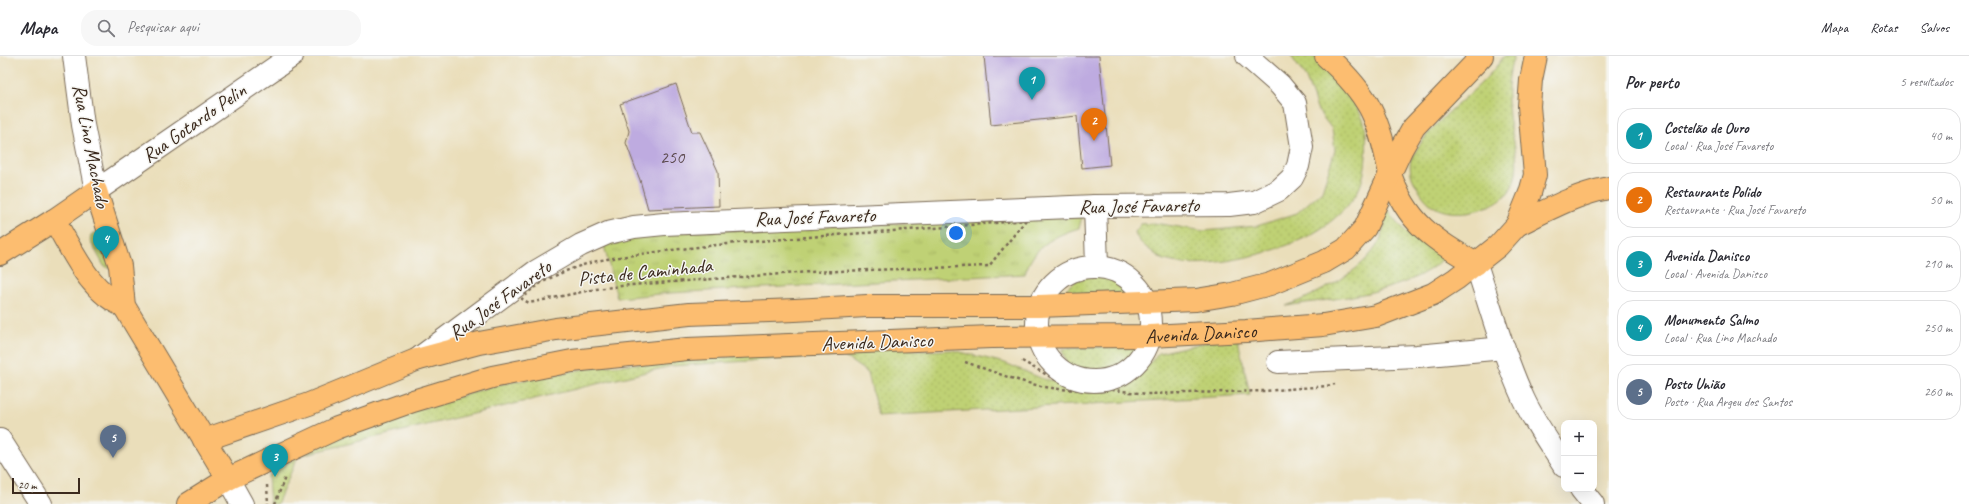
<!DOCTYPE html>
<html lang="pt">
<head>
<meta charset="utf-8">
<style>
	body { margin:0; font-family:Caveat,sans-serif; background:#f7f7f7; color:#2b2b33 }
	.controls { position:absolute; right:12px; bottom:12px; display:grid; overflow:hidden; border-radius:8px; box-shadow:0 4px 16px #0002 }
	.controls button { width:36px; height:36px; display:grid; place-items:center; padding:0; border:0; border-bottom:1px solid #e1e1e2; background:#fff; color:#2b2b33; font:20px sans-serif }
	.scale { position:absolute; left:12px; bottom:10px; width:68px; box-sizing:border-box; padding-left:4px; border:2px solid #3b2a1e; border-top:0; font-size:11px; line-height:14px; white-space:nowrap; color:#3b2a1e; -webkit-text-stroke:3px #f6f6f2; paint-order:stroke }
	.you { position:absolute; left:956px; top:177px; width:14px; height:14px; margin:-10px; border:3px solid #fff; border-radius:50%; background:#1a73e8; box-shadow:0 0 0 6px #1a73e833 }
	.badge { display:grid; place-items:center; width:26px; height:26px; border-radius:50%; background:#c8321e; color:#fff; font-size:13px; font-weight:700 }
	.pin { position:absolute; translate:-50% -33px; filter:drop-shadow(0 1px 2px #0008) }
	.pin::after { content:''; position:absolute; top:21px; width:14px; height:12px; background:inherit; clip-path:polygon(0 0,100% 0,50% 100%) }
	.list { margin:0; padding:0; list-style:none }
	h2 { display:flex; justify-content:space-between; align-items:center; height:52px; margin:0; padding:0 16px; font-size:17px }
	h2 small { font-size:13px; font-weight:400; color:#7c7c81 }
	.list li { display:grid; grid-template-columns:26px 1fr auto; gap:12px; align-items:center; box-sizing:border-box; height:56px; margin:0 8px 8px; padding:0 8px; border:1px solid #e1e1e2; border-radius:16px }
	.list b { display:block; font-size:15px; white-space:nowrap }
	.list p { margin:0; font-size:13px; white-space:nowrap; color:#7c7c81 }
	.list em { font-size:13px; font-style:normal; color:#7c7c81 }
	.icon { flex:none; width:22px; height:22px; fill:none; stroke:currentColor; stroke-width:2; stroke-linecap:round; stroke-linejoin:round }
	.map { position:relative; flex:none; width:1609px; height:448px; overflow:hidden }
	header { display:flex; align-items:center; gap:24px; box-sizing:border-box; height:56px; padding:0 20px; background:#fff; border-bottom:1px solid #e1e1e2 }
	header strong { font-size:19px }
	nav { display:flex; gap:22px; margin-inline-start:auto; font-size:14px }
	.search { width:280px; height:36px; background:#f7f7f7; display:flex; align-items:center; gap:10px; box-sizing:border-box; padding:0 14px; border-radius:16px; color:#7c7c81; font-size:15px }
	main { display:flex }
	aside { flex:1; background:#fff }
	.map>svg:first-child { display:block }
</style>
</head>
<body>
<header>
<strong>Mapa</strong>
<div class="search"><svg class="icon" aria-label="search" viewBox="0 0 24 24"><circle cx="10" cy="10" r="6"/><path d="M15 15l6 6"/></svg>Pesquisar aqui</div>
<nav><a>Mapa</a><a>Rotas</a><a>Salvos</a></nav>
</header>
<main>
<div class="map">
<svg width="1609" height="448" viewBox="0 0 1609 448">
	<defs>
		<pattern id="grass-dots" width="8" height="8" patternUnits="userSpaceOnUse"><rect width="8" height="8" fill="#bfd174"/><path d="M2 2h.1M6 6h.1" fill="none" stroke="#a5b464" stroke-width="1.8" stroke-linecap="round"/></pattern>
		<pattern id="park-tufts" width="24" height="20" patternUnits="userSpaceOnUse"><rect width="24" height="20" fill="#bfd174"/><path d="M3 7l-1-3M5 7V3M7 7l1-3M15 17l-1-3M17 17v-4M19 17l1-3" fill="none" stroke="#a5b464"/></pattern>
	</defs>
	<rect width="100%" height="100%" fill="#f6f6f2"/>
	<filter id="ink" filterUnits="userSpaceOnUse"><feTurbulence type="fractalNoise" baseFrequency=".025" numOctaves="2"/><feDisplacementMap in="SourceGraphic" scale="8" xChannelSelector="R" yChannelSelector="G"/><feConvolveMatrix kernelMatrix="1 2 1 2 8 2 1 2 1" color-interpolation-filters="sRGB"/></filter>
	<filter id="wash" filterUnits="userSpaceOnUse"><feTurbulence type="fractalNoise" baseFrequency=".012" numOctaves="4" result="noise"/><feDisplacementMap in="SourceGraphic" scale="16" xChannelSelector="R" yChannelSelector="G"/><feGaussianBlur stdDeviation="0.9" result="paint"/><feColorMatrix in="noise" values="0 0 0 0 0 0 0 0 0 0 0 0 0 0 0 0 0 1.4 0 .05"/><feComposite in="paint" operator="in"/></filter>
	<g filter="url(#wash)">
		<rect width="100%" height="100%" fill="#eadeba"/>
		<g fill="url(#grass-dots)" stroke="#7d7e49">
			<path d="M1291,0h26c16,19 34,38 45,61 5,10 5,28 4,39 -1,14 -3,28 -11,40 -10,15 -28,30 -43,38 -33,19 -114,39 -150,25 -4,-2 -8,-6 -12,-9 -7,-5 -13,-10 -15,-18l6,-8 13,-1 50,8 53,-5 40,-13 25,-22 13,-41 -3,-21 -14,-18 -12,-33z"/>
			<path d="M1504,0h10c-7,19 -7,40 -5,60 3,24 15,51 1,74 -13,20 -57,30 -77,16 -7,-5 -13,-13 -17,-21 -5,-7 -7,-17 -5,-26 1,-3 5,-7 6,-10 22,-37 64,-57 87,-93z"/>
			<path d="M1387,153l20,24 38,24c-36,37 -110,41 -159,49 32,-12 78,-34 94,-66 4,-9 5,-21 7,-31z"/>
			<polygon points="94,177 98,177 111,210 108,212 104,210 90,184 91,179"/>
			<path d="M1093,220c15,1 32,4 37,20l-69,1c9,-14 15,-19 32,-21z"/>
			<polygon points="1237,279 1250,339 878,360 868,317 842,299 671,310 298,400 371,368 497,329 595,311 879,289 923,295 952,294 1005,307 1043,323 1082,329 1105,328 1126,324 1146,311 1159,297"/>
			<path d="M1136,289c-7,34 -44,35 -69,20l-5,-16z"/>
		</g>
		<g fill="url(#park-tufts)" stroke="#7d7e49">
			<path d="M1082,161l-3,11c-26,8 -46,19 -54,46l-355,19 -53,5 -14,-57 20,-7z"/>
			<polygon points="298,400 277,448 270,448 268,420"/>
		</g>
		<g id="blocks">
			<g fill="#beabe0">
				<polygon points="984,0 1099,0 1110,109 1082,112 1077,60 991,69"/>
				<polygon points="676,28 692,76 700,76 718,115 719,150 648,153 640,124 626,87 629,75 620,48"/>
			</g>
		</g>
	</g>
	<g filter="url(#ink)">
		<use href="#blocks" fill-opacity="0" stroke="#786955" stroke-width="1"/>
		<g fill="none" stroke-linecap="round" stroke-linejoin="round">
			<defs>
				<g id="minor">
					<polyline points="74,0 83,69 96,135 292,0"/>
					<polyline points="1095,150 1097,210"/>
					<path d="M1476,208c15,45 28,93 48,136 11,23 26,44 40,66"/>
					<circle cx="1094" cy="268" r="57"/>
					<polyline points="418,303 535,216 581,189 608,177 634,171 664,168 1095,150 1229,149 1254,146 1279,134 1292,122 1298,110 1302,91 1295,47 1280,29 1247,0"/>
					<polyline points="1278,306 1417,300 1504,292"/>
					<polyline points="0,384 41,448"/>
					<polyline points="228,423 242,448"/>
					<polyline points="1581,433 1593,448"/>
				</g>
				<g id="major">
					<path d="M1390,118c17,49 43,65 86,90"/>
					<path d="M54,164c19,31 35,72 70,86"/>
					<polyline points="0,198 54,164 96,135 120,210 124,250 228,423"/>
					<polyline points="204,384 309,348 416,304 479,287 556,273 689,258 795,254 867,250 1039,250 1196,244 1232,238 1270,228 1324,206 1346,193 1365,172 1402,92 1414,71 1482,0"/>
					<path id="s1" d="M188,448l40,-25 109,-51 76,-27 79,-24 80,-16 115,-12 304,-12 159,-1 96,-5 77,-6 53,-9 57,-22 23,-15 42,-33 19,-21 13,-32 5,-18 -6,-69 2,-26 5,-24"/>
				</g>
				<g id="highway">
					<path d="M1326,0c44,40 52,60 64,118"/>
					<path d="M1517,169c30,-15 59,-31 92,-37"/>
				</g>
			</defs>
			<use href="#minor" stroke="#786955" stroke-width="24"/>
			<use href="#major" stroke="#786955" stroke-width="24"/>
			<use href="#highway" stroke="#786955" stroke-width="24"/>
			<g stroke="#786955" stroke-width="2.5" stroke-dasharray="3 3" stroke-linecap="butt">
				<path d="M1026,164l-37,46 -179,6 -180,13 -34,4 -67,14 -7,-4c15,-20 61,-36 85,-40 139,-22 279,-25 419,-39z"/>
				<polyline points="1022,305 1063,328 1147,338 1265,335 1326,330 1335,328"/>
				<path d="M965,306c39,13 78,31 120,27"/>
				<polyline points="267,429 268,448"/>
				<polyline points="275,448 285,421"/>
			</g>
			<use href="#minor" stroke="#fff" stroke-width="22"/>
			<use href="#major" stroke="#fcbd6f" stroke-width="22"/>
			<use href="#highway" stroke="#fcbd6f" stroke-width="22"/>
		</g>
	</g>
	<g text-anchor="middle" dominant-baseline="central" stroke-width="3" stroke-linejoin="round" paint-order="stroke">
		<g font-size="18" fill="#5c4a4e">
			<text x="672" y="101">250</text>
		</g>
		<g font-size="20" fill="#3b2a1e" stroke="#f6f6f2">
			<text transform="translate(194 67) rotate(-35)">Rua Gotardo Pelin</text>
			<text transform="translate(91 90) rotate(79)">Rua Lino Machado</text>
			<text transform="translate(1139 150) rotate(-1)">Rua José Favareto</text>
			<text transform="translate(815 161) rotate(-2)">Rua José Favareto</text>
			<text transform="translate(645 216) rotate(-6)">Pista de Caminhada</text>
			<text transform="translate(500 244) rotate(-36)">Rua José Favareto</text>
			<text stroke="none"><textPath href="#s1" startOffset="1042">Avenida Danisco</textPath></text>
			<text transform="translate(877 286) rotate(-2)">Avenida Danisco</text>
		</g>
	</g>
</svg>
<div class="controls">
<button>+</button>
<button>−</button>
</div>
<div class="scale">20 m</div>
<div class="you"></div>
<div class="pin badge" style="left:1032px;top:44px;background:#0f9aa8">1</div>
<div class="pin badge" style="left:1094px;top:85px;background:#e8710a">2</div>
<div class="pin badge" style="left:275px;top:421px;background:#0f9aa8">3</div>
<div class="pin badge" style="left:106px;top:203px;background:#0f9aa8">4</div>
<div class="pin badge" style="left:113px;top:402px;background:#5c6f8a">5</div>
</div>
<aside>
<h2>Por perto<small>5 resultados</small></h2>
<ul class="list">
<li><span class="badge" style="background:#0f9aa8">1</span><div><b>Costelão de Ouro</b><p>Local · Rua José Favareto</p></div><em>40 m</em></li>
<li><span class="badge" style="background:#e8710a">2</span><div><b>Restaurante Polido</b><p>Restaurante · Rua José Favareto</p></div><em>50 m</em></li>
<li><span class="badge" style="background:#0f9aa8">3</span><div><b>Avenida Danisco</b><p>Local · Avenida Danisco</p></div><em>210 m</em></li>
<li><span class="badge" style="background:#0f9aa8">4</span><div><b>Monumento Salmo</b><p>Local · Rua Lino Machado</p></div><em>250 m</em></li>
<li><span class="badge" style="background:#5c6f8a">5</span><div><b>Posto União</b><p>Posto · Rua Argeu dos Santos</p></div><em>260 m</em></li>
</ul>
</aside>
</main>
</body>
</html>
